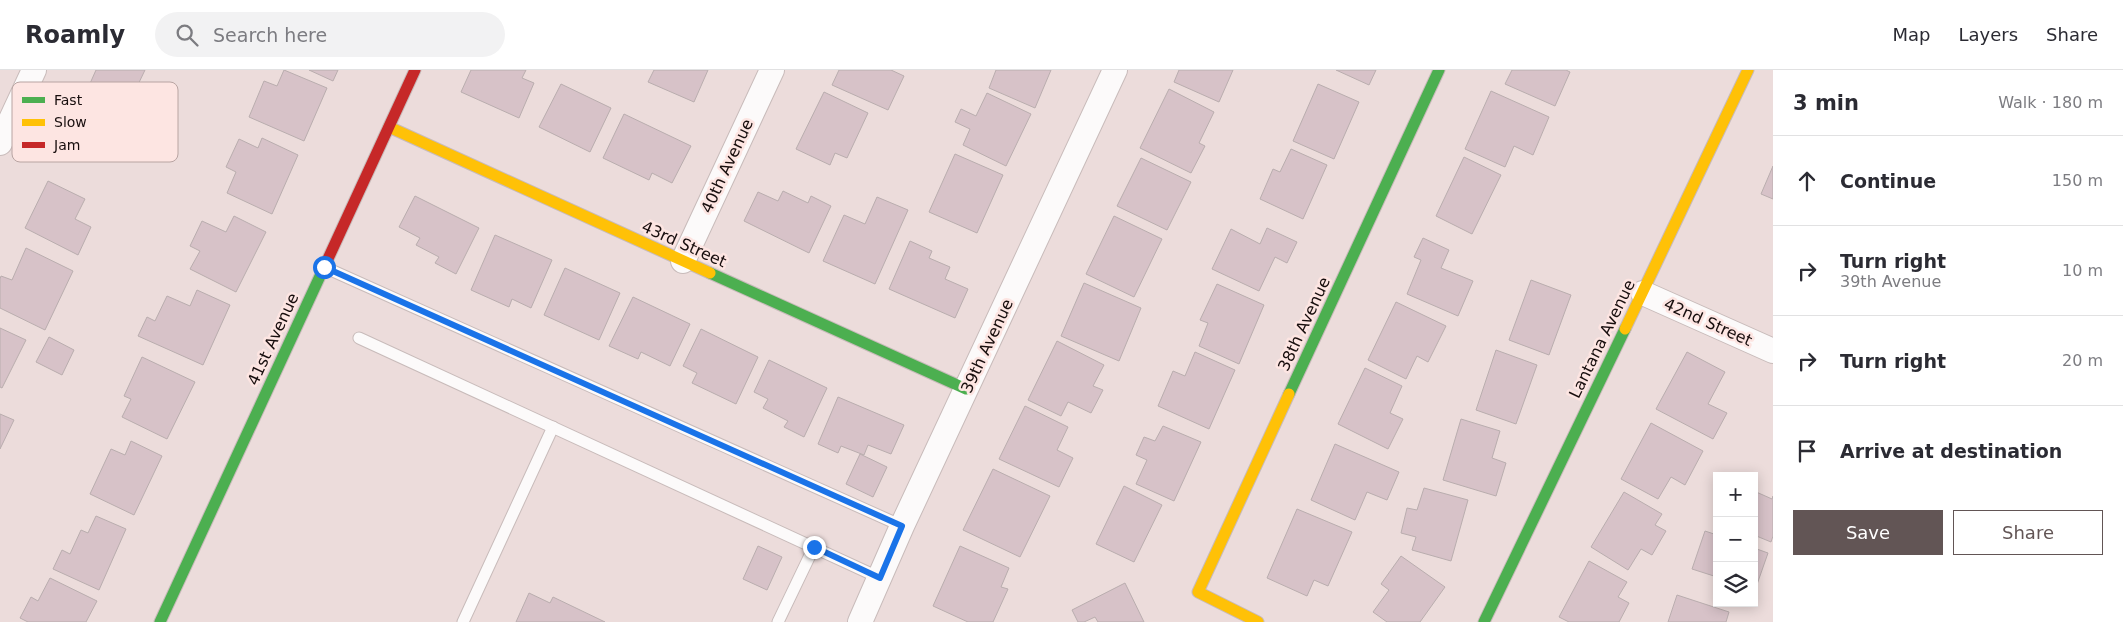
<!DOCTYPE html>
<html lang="en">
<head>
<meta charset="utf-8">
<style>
	body { margin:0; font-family:"DejaVu Sans",sans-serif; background:#f2f2f3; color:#2b2b33 }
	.controls { position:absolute; right:15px; bottom:15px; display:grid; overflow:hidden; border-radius:0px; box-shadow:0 2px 12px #0003 }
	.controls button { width:45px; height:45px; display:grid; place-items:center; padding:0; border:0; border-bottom:1px solid #e1e1e2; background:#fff; color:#2b2b33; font:25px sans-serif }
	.stop { position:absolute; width:15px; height:15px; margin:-11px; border:4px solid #1a73e8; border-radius:50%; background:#fff }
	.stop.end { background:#1a73e8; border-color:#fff; box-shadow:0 1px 5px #0008 }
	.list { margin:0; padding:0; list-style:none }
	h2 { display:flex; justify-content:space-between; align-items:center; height:65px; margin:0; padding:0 20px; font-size:21px }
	h2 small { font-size:16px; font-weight:400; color:#7c7c81 }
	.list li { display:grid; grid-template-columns:32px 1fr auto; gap:15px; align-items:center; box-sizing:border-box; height:90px; padding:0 20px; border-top:1px solid #e1e1e2 }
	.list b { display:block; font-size:19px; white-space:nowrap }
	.list p { margin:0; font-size:16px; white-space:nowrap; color:#7c7c81 }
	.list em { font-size:16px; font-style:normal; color:#7c7c81 }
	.actions { display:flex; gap:10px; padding:15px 20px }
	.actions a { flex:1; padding:11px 0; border:1px solid #625555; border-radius:0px; text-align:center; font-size:18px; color:#625555 }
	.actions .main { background:#625555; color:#fff }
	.icon { flex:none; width:28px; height:28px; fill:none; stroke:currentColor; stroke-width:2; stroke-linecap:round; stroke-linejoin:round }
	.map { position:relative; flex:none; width:1773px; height:552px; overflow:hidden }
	header { display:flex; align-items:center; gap:30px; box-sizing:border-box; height:70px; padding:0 25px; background:#fff; border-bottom:1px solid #e1e1e2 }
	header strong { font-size:24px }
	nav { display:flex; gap:28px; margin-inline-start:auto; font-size:18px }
	.search { width:350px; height:45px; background:#f2f2f3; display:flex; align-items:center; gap:12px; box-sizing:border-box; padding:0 18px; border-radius:28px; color:#7c7c81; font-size:19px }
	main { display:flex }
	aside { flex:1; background:#fff }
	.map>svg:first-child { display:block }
</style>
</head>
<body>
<header>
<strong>Roamly</strong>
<div class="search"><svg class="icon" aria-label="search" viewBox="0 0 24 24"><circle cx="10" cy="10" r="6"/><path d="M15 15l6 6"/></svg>Search here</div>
<nav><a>Map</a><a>Layers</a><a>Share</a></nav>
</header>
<main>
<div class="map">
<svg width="1773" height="552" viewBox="0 0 1773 552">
	<rect width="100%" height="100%" fill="#ecdcdb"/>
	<g fill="#d7c2c8" stroke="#b9adae">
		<polygon points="96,0 145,0 134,23 163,36 153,59 84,27"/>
		<polygon points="284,0 327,18 304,71 249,47 264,11 277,16"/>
		<polygon points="309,0 338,0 333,11"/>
		<polygon points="471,0 526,0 522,8 534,13 519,48 461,22"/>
		<polygon points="654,0 708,0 694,32 648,12"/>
		<polygon points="839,0 891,0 904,6 888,40 832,15"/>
		<polygon points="996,0 1051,0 1035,38 989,18"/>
		<polygon points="1179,0 1233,0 1219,32 1174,12"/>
		<polygon points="1336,0 1376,0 1369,15"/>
		<polygon points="1512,0 1566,0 1570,2 1555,36 1505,14"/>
		<polygon points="561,14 611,38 590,82 539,57"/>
		<polygon points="1318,14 1359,32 1334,89 1293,71"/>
		<polygon points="1169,19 1214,42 1199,73 1205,76 1191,103 1140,78"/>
		<polygon points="1491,21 1549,47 1533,85 1514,76 1505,97 1465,79"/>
		<polygon points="824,22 868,43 847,88 835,83 830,95 796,79"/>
		<polygon points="987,23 1031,44 1006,96 963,75 970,59 955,52 961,39 976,46"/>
		<polygon points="624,44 691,76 672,113 652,103 649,110 603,88"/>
		<polygon points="262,68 298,85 272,144 227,123 236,102 226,97 239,69 258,78"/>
		<polygon points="1291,79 1327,95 1303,149 1260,129 1273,99 1280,102"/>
		<polygon points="955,84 1003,105 977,163 929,142"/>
		<polygon points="1464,87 1501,105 1472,164 1436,146"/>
		<polygon points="1141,88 1191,112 1167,160 1117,136"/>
		<polygon points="1773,96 1773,129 1761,124"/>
		<polygon points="48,111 85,129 75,149 91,157 78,185 25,158"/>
		<polygon points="783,121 808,133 811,126 831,136 809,183 744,151 758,122 778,131"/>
		<polygon points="415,126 479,158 456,204 435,193 439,187 416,175 420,168 399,157"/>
		<polygon points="877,127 908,140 875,214 823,191 844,145 865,154"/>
		<polygon points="234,146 266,162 236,222 190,199 200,181 190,176 202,151 226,162"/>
		<polygon points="1114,146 1162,169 1134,227 1086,204"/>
		<polygon points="1267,158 1297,172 1287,193 1275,187 1259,221 1212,199 1231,159 1260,174"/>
		<polygon points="495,165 552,190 531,238 512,229 509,237 471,220"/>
		<polygon points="1423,168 1449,180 1441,198 1473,211 1458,246 1407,224 1421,190 1414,187"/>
		<polygon points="910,171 932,181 929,188 950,197 945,209 968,219 955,248 889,219"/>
		<polygon points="26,178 73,201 45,260 0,238 0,209 1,206 12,210"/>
		<polygon points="565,198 620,223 599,270 544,245"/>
		<polygon points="1531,210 1571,225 1549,285 1509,270"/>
		<polygon points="1084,213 1141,238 1119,291 1061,266"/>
		<polygon points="1217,214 1264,235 1239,294 1199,276 1208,253 1200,250"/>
		<polygon points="197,220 230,235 203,295 138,266 147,247 155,251 167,226 190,236"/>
		<polygon points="633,227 690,254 670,296 641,282 638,289 609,276"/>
		<polygon points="1396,232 1446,256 1428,292 1417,286 1406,309 1368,290"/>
		<polygon points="0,258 26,270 2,318 0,317"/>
		<polygon points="701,259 758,287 736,334 692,313 697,303 683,296"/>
		<polygon points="49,267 74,280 62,305 36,292"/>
		<polygon points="1057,271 1104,295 1093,316 1103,320 1091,343 1068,332 1061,346 1028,330"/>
		<polygon points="1496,280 1537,295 1516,354 1476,340"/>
		<polygon points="1195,282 1235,300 1209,359 1158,336 1173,301 1185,306"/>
		<polygon points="1687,282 1725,302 1708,334 1727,343 1713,369 1656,339"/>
		<polygon points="142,287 195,312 167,369 122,347 131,329 124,326"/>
		<polygon points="769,290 827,318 804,367 784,357 788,351 763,338 768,329 754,322"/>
		<polygon points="1365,298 1402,316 1390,343 1403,349 1388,379 1338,354"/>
		<polygon points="838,327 904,355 891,384 868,375 864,385 841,376 838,383 818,374"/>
		<polygon points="1025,336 1068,357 1057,380 1073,388 1059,417 999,389"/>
		<polygon points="0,344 14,350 0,379"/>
		<polygon points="1461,349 1500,361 1492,388 1506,393 1496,426 1443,410"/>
		<polygon points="1651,353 1703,381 1685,415 1671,407 1658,429 1621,409"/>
		<polygon points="1163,356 1201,372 1174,431 1136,414 1147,390 1136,385 1144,367 1155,371"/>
		<polygon points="131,371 162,386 134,445 90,424 111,379 125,385"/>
		<polygon points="1335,374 1399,402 1387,430 1367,422 1355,450 1311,430"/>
		<polygon points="860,384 887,397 873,427 846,414"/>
		<polygon points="993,399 1050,426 1020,487 963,460"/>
		<polygon points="1124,416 1162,435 1134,492 1096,474"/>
		<polygon points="1424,418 1468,430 1451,491 1412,480 1416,467 1401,463 1407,438 1417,440"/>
		<polygon points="1754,421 1772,429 1773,426 1773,466 1771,472 1754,465"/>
		<polygon points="1624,422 1662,444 1655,455 1666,461 1652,485 1641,479 1628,500 1591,477"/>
		<polygon points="1297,439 1352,462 1328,516 1314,510 1307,526 1267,508"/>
		<polygon points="96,446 126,459 99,520 53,499 62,480 70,484 81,460 88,463"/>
		<polygon points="1705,461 1717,465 1717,507 1692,499"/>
		<polygon points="758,476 782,487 767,520 743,509"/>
		<polygon points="960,476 1009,498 1001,517 1008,519 993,552 968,552 933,536"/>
		<polygon points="1754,478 1768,483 1754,523"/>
		<polygon points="1401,486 1445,517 1420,552 1387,552 1373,542 1389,520 1381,514"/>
		<polygon points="1589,491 1627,512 1618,527 1629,533 1619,552 1569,552 1559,547"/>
		<polygon points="50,508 97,531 86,552 28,552 20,548 31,527 38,531"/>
		<polygon points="1125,513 1144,552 1098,552 1095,547 1084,552 1078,552 1072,540"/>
		<polygon points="529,523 550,533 553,527 605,552 516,552"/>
		<polygon points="1677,525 1729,542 1726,552 1668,552"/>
	</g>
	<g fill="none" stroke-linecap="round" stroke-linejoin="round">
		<defs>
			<g id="lane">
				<polyline points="324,197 902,456"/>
				<polyline points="359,268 880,508"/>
				<polyline points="463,552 553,357"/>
				<polyline points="778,552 814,477"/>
			</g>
			<g id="street">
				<polyline points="0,73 34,0"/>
				<polyline points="683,191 772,0"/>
				<polyline points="1643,223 1773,281"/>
				<polyline points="860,552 902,456 1115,0"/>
			</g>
			<g id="fast">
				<polyline points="710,203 966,319"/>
				<polyline points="1289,324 1439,0"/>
				<polyline points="160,552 327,191"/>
				<polyline points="1484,552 1625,259"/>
			</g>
			<g id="slow">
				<polyline points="389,57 710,203"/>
				<polyline points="1625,259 1748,0"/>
				<polyline points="1258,552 1198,522 1289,324"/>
			</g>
			<polyline id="jam" points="327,191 415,0"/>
		</defs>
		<use href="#lane" stroke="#c8bbba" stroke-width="13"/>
		<use href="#street" stroke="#c8bbba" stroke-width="26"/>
		<use href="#fast" stroke="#c8bbba" stroke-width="13"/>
		<use href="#slow" stroke="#c8bbba" stroke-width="13"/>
		<use href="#jam" stroke="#c8bbba" stroke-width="13"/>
		<use href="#lane" stroke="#fcfafa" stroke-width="11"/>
		<use href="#street" stroke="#fcfafa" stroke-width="24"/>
		<use href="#fast" stroke="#4caf50" stroke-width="11"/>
		<use href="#slow" stroke="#ffc107" stroke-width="11"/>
		<use href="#jam" stroke="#c62828" stroke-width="11"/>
	</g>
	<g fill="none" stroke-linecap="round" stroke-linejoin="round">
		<polyline stroke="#1a73e8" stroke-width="6" points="324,197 902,456 880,508 814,477"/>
	</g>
	<g text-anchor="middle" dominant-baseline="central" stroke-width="5" stroke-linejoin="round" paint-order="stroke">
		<g font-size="16" fill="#170d0d" stroke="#fde5e2">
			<text transform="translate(727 96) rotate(-65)">40th Avenue</text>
			<text transform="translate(684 174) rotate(24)">43rd Street</text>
			<text transform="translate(1708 252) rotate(24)">42nd Street</text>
			<text transform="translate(1304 254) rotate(-65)">38th Avenue</text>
			<text transform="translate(273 269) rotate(-65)">41st Avenue</text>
			<text transform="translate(1602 269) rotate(-64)">Lantana Avenue</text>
			<text transform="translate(987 276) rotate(-65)">39th Avenue</text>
		</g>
	</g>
	<rect x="12" y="12" width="166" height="80" rx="8" fill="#fde5e2" stroke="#b8a4a2" stroke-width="1"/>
	<rect x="22" y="27" width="23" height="6" fill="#4caf50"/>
	<rect x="22" y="49" width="23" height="7" fill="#ffc107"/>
	<rect x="22" y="72" width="23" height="6" fill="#c62828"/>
	<g font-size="14" fill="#170d0d">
		<text x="54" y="35">Fast</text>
		<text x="54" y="57">Slow</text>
		<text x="54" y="80">Jam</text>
	</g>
</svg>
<div class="controls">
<button>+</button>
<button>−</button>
<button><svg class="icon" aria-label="layers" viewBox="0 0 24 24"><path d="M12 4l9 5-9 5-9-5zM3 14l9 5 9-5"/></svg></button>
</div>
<div class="stop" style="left:324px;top:197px"></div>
<div class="stop end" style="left:814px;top:477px"></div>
</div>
<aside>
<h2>3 min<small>Walk · 180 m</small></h2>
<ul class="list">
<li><svg class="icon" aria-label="ahead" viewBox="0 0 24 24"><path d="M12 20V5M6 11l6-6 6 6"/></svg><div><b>Continue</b></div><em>150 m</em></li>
<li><svg class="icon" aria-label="right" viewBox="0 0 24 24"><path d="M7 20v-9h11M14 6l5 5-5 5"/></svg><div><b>Turn right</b><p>39th Avenue</p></div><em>10 m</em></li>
<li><svg class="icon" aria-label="right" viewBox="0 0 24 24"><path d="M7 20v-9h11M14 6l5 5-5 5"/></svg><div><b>Turn right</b></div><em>20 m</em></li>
<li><svg class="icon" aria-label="arrive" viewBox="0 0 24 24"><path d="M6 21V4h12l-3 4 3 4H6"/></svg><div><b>Arrive at destination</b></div></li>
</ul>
<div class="actions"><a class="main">Save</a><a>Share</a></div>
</aside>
</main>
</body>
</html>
